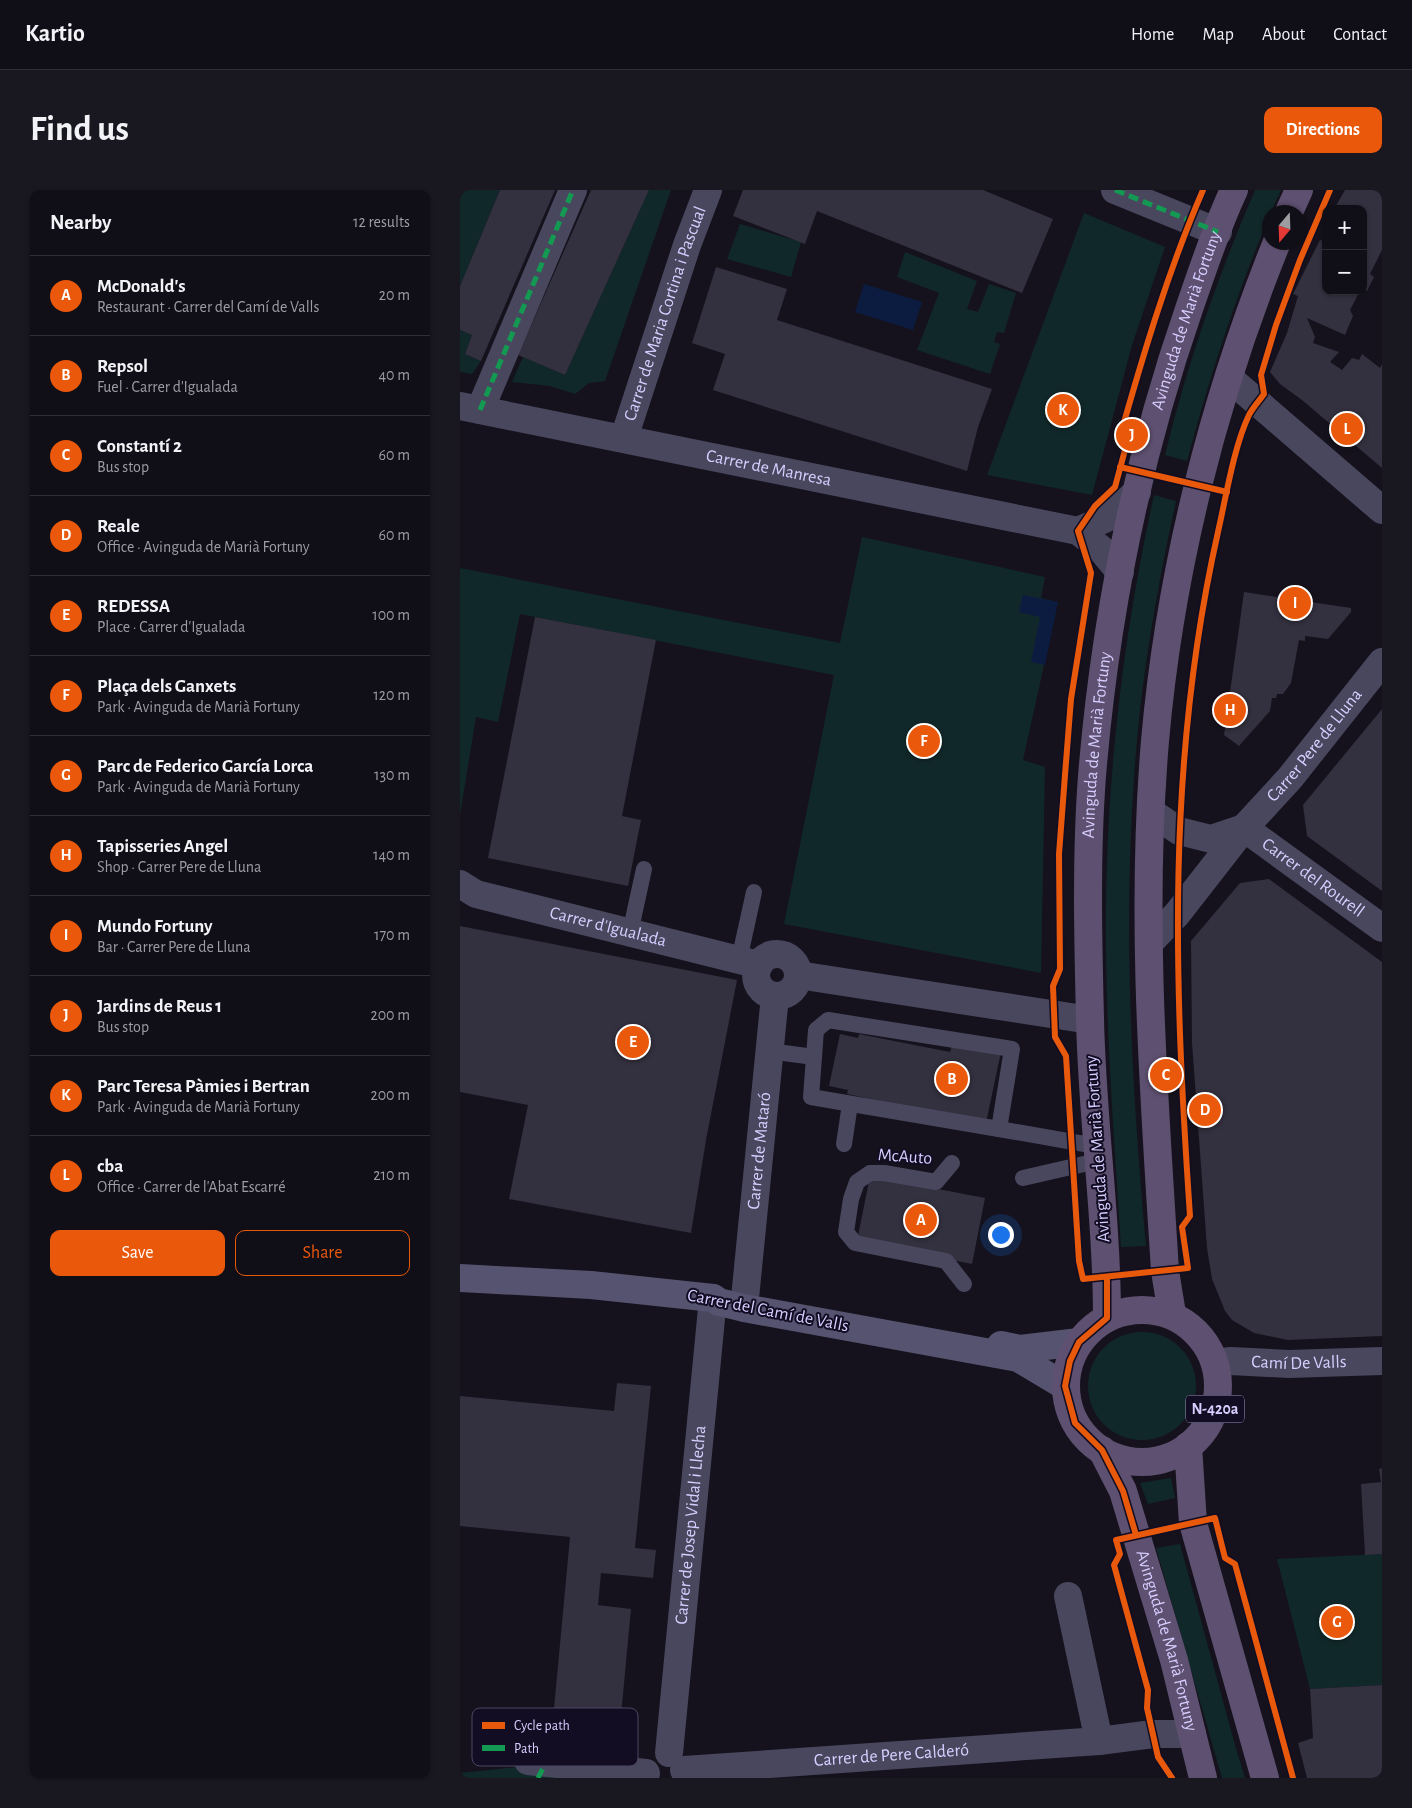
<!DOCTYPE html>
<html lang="en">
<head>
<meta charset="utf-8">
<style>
	body { margin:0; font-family:"Alegreya Sans",sans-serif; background:#19171f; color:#f1f3f6 }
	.controls { position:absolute; right:15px; top:15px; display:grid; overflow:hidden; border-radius:10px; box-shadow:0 1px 4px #0004 }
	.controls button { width:45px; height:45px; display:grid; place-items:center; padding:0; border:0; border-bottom:1px solid #302e35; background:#100e16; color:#f1f3f6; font:25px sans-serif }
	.compass { position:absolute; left:802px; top:15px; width:45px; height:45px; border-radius:50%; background:#100e16; box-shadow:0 1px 4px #0004; rotate:199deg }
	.you { position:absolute; left:540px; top:1044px; width:18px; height:18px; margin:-12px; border:4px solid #fff; border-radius:50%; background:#1a73e8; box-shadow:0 0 0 8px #1a73e833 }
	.badge { display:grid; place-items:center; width:32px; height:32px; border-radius:50%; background:#ea580c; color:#fff; font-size:16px; font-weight:700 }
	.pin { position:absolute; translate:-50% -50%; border:2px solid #fff; box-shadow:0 1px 5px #0006 }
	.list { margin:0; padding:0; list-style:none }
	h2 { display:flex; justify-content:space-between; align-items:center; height:65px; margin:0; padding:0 20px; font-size:21px }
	h2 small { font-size:16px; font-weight:400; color:#9c9ca1 }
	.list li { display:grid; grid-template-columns:32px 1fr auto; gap:15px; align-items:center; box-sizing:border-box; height:80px; padding:0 20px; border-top:1px solid #302e35 }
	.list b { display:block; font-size:19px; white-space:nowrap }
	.list p { margin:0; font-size:16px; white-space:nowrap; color:#9c9ca1 }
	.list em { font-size:16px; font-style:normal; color:#9c9ca1 }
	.actions { display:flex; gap:10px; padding:15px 20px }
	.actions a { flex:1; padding:11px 0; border:1px solid #ea580c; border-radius:10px; text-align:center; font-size:18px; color:#ea580c }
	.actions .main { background:#ea580c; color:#fff }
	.map { position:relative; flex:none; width:922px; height:1588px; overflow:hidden; border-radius:10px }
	header { display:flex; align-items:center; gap:30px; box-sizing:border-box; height:70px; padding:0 25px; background:#100e16; border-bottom:1px solid #302e35 }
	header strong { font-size:24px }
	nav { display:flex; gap:28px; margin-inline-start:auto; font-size:18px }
	.intro { display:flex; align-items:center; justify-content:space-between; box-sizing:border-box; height:120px; padding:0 30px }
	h1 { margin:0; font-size:35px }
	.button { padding:12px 22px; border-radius:10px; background:#ea580c; color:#fff; font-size:18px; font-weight:700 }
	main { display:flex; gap:30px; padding:0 30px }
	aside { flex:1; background:#100e16; border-radius:10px; box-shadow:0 1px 4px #0004 }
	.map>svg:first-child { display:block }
</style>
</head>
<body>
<header>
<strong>Kartio</strong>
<nav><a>Home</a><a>Map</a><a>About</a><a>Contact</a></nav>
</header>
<div class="intro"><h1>Find us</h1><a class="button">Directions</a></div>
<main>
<aside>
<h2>Nearby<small>12 results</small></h2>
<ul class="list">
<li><span class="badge">A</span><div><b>McDonald's</b><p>Restaurant · Carrer del Camí de Valls</p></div><em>20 m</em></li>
<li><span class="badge">B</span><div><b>Repsol</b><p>Fuel · Carrer d'Igualada</p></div><em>40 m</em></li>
<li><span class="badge">C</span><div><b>Constantí 2</b><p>Bus stop</p></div><em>60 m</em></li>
<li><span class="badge">D</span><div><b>Reale</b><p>Office · Avinguda de Marià Fortuny</p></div><em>60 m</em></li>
<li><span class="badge">E</span><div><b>REDESSA</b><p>Place · Carrer d'Igualada</p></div><em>100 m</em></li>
<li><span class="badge">F</span><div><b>Plaça dels Ganxets</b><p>Park · Avinguda de Marià Fortuny</p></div><em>120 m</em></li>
<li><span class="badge">G</span><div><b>Parc de Federico García Lorca</b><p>Park · Avinguda de Marià Fortuny</p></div><em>130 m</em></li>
<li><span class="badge">H</span><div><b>Tapisseries Angel</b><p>Shop · Carrer Pere de Lluna</p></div><em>140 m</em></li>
<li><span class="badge">I</span><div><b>Mundo Fortuny</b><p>Bar · Carrer Pere de Lluna</p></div><em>170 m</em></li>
<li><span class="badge">J</span><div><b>Jardins de Reus 1</b><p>Bus stop</p></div><em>200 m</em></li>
<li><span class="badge">K</span><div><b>Parc Teresa Pàmies i Bertran</b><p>Park · Avinguda de Marià Fortuny</p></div><em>200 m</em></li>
<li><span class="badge">L</span><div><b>cba</b><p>Office · Carrer de l'Abat Escarré</p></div><em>210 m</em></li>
</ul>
<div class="actions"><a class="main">Save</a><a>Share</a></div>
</aside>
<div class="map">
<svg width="922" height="1588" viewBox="0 0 922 1588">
	<rect width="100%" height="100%" fill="#15121d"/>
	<g fill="#11282a">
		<polygon points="0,0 40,0 0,96"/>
		<polygon points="189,0 211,0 145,191 129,193 115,204 90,196 52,192 63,167 105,185"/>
		<path d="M795,0h26c-39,86 -69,178 -94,271l-22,-6c22,-91 53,-179 90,-265z"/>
		<polygon points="624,23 705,57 672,155 632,305 527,285"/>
		<polygon points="280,34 341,52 331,87 267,69"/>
		<polygon points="445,62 517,91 507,119 518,122 529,94 556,103 544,143 537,142 534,152 540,154 530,184 457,160 479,103 437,87"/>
		<polygon points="0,140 12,145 5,164 21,171 12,184 0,182"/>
		<path d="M694,305l22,6c-20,92 -36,183 -42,277 -11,155 -2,313 12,468l-25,1c-6,-99 -14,-197 -15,-296 -2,-154 15,-306 48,-456z"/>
		<polygon points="402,347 585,387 581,408 598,412 563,570 585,577 581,783 324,734 374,485 60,424 38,532 16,527 0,625 0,378 380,453"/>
		<circle cx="682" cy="1196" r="54"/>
		<polygon points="711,1288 715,1308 688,1314 680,1293"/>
		<polygon points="720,1354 775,1555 785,1588 762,1588 696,1358"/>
		<polygon points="922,1364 922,1495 850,1499 817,1369"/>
		<polygon points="57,1577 105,1588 0,1588 0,1583"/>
	</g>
	<g fill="#0c1c40">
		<polygon points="404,94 462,112 453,140 395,122"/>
		<polygon points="563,405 598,412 585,475 571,472 580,427 559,422"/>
	</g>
	<g fill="#33303f">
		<polygon points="40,0 95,0 21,171 5,164 12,145 0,140 0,96"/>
		<polygon points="131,0 189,0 105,185 58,165"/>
		<polygon points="283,0 523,0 593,29 562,103 357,21 345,54 273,26"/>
		<polygon points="885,0 922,0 922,60 910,84 914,87 907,101 903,99 903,19 874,19"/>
		<polygon points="866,44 866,101 900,101 890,120 893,126 885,145 847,128 855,147 853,153 879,162 870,172 882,180 892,168 899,170 902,164 920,178 922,174 922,278 842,210 820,194 810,182 827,143 838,106 833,104 860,50 863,51"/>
		<polygon points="256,77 327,99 317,130 532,199 518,237 507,281 253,200 265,164 232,153"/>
		<polygon points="784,402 891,418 891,422 868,449 845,446 845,451 839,450 831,493 823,504 817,504 816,508 812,508 810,521 779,556 764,545"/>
		<polygon points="75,427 196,450 162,626 181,630 168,696 28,668"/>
		<polygon points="922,519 922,701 847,646 843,615"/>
		<polygon points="809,689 922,772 922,1146 828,1150 794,1143 772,1130 765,1121 752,1089 747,1058 732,853 731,751 780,693"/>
		<polygon points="0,736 277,790 246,950 231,1043 49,1009 68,915 0,902"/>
		<polygon points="380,844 398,848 399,844 490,862 493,852 541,862 526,933 387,904 388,900 369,896"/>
		<polygon points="410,986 525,1008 512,1074 397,1051"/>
		<polygon points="157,1193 191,1196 175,1358 196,1360 193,1388 141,1383 138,1415 171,1419 157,1568 90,1561 110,1347 0,1336 0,1206 154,1221"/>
		<polygon points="922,1278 922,1364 905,1365 901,1294 921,1292 919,1279"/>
		<polygon points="922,1495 922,1588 847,1588 838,1553 853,1548 850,1499"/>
	</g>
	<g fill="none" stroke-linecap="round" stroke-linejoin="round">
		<g stroke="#49475e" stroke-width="16">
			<polyline points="170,743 184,679"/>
			<polyline points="279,770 294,702"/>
			<polyline points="309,861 354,867 356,840 368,830 552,859 539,939 636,956"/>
			<polyline points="354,867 351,907 539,939"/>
			<polyline points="384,954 390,914"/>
			<polyline points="492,973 476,992 424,983 410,983 397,992 391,1009 386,1042 395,1053 486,1071 504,1094"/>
			<polyline points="563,988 637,971"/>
		</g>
		<g stroke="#49475e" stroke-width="28">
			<polyline points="655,0 758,42"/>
			<polyline points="769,188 922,320"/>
			<path id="s1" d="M0,216l618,125 23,18 19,23"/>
			<polyline points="20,220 113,0"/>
			<path id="s2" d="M164,248l63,-193 21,-55"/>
			<polyline points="618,341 649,327 677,302"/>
			<polyline points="691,622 719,641 751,649 784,638"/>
			<path id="s3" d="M784,638l138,100"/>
			<path id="s4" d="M0,694l16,10 283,71"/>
			<path id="s5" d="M689,753l28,-29 67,-86 46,-50 92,-116"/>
			<circle cx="317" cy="785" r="21"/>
			<polyline points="338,785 630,830"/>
			<path id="s6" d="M284,1118l31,-312"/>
			<path id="s7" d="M755,1173l16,-2 58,3 93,-3"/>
			<polyline points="608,1406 639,1551"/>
			<path id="s8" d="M209,1563l44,-455"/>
			<polyline points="68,1571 186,1583"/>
			<path id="s9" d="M224,1580l415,-29 54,-7h39"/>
		</g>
		<g stroke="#565371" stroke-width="28">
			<polyline points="0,1088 131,1095 253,1108 259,1112 284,1118 558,1168 605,1196"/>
			<polyline points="541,1155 560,1159 619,1152"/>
		</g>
		<g stroke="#5e5070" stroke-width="28">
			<polyline points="829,22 839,0"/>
			<circle cx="682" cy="1196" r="76"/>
			<path d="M712,1124l-7,-43c-11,-177 -25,-353 -10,-530 15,-170 58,-341 122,-499"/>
			<path id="s10" d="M647,1128c0,-99 -15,-200 -17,-299 -2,-81 -4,-163 2,-243 13,-158 45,-317 97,-467 14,-40 27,-81 45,-119"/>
			<polyline points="728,1256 733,1333 805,1588"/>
			<path id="s11" d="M642,1260l21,41 6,20 45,149 29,118"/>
		</g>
		<g stroke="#139951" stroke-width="5" stroke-dasharray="10 5" stroke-linecap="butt">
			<polyline points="655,0 758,42"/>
			<polyline points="20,220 113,0"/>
			<polyline points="78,1588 86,1572"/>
		</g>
		<defs>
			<g id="cycleway">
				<path d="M743,0c-35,81 -60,165 -84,250l6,10 -10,37 -20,19 -17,25 13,42 -20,126 -6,76 -6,79 1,115 -7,17 2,51 11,19 13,205 4,18 105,-11 -6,-41 8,-11c-16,-235 -24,-453 28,-684 8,-35 16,-86 31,-117 4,-8 10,-14 15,-21l-3,-19 15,-50 24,-65 30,-70"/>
				<polyline points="660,277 767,302"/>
				<polyline points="647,1087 647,1128 619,1152 610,1171 605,1196 615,1233 642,1260 663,1301 676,1345"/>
				<polyline points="712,1588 698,1567 687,1518 688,1500 654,1375 660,1364 656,1350 755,1328 765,1368 775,1374 833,1588"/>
			</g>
		</defs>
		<use href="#cycleway" stroke="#120d22" stroke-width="9"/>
		<use href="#cycleway" stroke="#e8590c" stroke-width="6"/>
	</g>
	<g text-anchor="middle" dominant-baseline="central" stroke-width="4" stroke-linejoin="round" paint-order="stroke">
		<rect fill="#120d22" stroke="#9b94bd" stroke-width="1" x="726" y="1205.5" width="58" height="27" rx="4"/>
		<g font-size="16" font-weight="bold" fill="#d6ceff">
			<text x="755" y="1219">N-420a</text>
		</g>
		<g font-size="18" fill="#d6ceff" stroke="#120d22">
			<text stroke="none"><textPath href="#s2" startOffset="131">Carrer de Maria Cortina i Pascual</textPath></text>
			<text stroke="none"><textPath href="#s10" startOffset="1009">Avinguda de Marià Fortuny</textPath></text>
			<text stroke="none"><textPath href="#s1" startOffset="315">Carrer de Manresa</textPath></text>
			<text stroke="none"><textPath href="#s10" startOffset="574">Avinguda de Marià Fortuny</textPath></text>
			<text stroke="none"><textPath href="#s5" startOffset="258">Carrer Pere de Lluna</textPath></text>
			<text stroke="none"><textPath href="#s3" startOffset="85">Carrer del Rourell</textPath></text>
			<text stroke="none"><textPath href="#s4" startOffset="155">Carrer d'Igualada</textPath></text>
			<text transform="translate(638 959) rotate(-94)">Avinguda de Marià Fortuny</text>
			<text stroke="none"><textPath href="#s6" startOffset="158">Carrer de Mataró</textPath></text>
			<text transform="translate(445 967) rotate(4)">McAuto</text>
			<text transform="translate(308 1121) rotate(11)">Carrer del Camí de Valls</text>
			<text stroke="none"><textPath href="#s7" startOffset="84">Camí De Valls</textPath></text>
			<text stroke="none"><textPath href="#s8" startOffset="229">Carrer de Josep Vidal i Llecha</textPath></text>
			<text stroke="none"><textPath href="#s11" startOffset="202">Avinguda de Marià Fortuny</textPath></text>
			<text stroke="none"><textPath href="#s9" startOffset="208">Carrer de Pere Calderó</textPath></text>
		</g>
	</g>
	<rect x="12" y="1518" width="166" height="58" rx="8" fill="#120d22" stroke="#4d4764" stroke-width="1"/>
	<rect x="22" y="1532" width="23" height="7" fill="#e8590c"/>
	<rect x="22" y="1555" width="23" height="6" fill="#139951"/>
	<g font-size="14" fill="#d6ceff">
		<text x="54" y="1540">Cycle path</text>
		<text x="54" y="1563">Path</text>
	</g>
</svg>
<div class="controls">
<button>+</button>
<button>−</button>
</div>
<svg class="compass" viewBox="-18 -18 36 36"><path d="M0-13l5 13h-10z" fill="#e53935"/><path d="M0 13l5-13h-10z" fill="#9c9ca1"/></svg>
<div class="you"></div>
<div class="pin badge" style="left:461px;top:1030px">A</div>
<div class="pin badge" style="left:492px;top:889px">B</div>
<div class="pin badge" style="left:706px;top:885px">C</div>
<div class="pin badge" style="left:745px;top:920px">D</div>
<div class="pin badge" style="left:173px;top:852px">E</div>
<div class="pin badge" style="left:464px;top:551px">F</div>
<div class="pin badge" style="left:877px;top:1432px">G</div>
<div class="pin badge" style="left:770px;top:520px">H</div>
<div class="pin badge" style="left:835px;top:413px">I</div>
<div class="pin badge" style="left:672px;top:245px">J</div>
<div class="pin badge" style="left:603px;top:220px">K</div>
<div class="pin badge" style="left:887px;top:239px">L</div>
</div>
</main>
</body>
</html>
